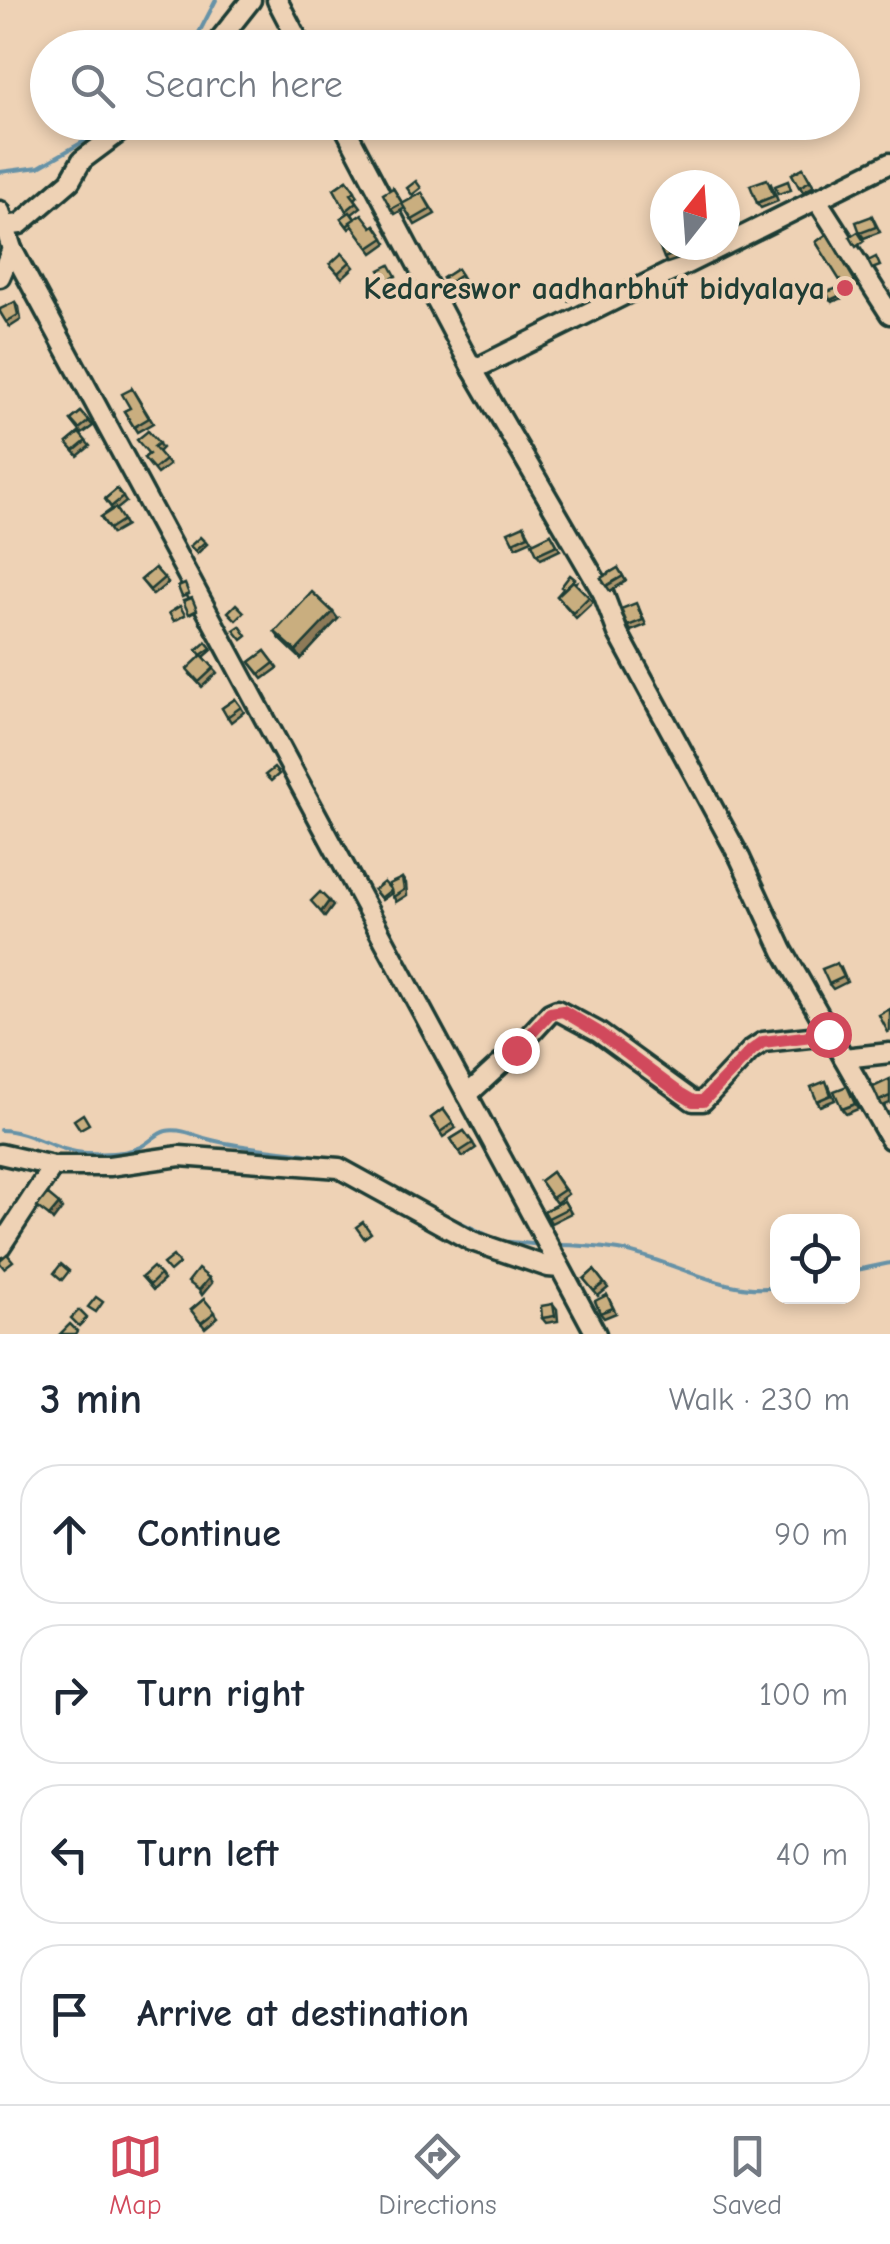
<!DOCTYPE html>
<html lang="en">
<head>
<meta charset="utf-8">
<style>
	body { margin:0; font-family:"Comic Neue",sans-serif; background:#f2f2f3; color:#1f2937 }
	.controls { position:absolute; right:30px; bottom:30px; display:grid; overflow:hidden; border-radius:20px; box-shadow:0 5px 15px #0003 }
	.controls button { width:90px; height:90px; display:grid; place-items:center; padding:0; border:0; border-bottom:2px solid #e0e1e3; background:#fff; color:#1f2937; font:50px sans-serif }
	.compass { position:absolute; left:650px; top:170px; width:90px; height:90px; border-radius:50%; background:#fff; box-shadow:0 5px 15px #0003; rotate:17deg }
	.stop { position:absolute; width:30px; height:30px; margin:-22px; border:8px solid #d1495b; border-radius:50%; background:#fff }
	.stop.end { background:#d1495b; border-color:#fff; box-shadow:0 2px 10px #0008 }
	.list { margin:0; padding:0; list-style:none }
	h2 { display:flex; justify-content:space-between; align-items:center; height:130px; margin:0; padding:0 40px; font-size:42px }
	h2 small { font-size:32px; font-weight:400; color:#747a83 }
	.list li { display:grid; grid-template-columns:65px 1fr auto; gap:30px; align-items:center; box-sizing:border-box; height:140px; margin:0 20px 20px; padding:0 20px; border:2px solid #e0e1e3; border-radius:40px }
	.list b { display:block; font-size:38px; white-space:nowrap }
	.list em { font-size:32px; font-style:normal; color:#747a83 }
	.icon { flex:none; width:55px; height:55px; fill:none; stroke:currentColor; stroke-width:2; stroke-linecap:round; stroke-linejoin:round }
	.map { position:relative; flex:none; width:890px; height:1334px; overflow:hidden }
	.search { position:absolute; background:#fff; box-shadow:0 5px 15px #0003; left:30px; right:30px; top:30px; height:110px; display:flex; align-items:center; gap:25px; box-sizing:border-box; padding:0 35px; border-radius:55px; color:#747a83; font-size:38px }
	.sheet { height:770px; background:#fff }
	nav { display:flex; justify-content:space-around; align-items:center; box-sizing:border-box; height:140px; border-top:2px solid #e0e1e3; background:#fff; font-size:28px; color:#747a83 }
	nav a { display:grid; justify-items:center; gap:5px }
	nav .on { color:#d1495b }
	.map>svg:first-child { display:block }
</style>
</head>
<body>
<div class="map">
<svg width="890" height="1334" viewBox="0 0 890 1334">
	<rect width="100%" height="100%" fill="#eed2b5"/>
	<filter id="ink" filterUnits="userSpaceOnUse"><feTurbulence type="fractalNoise" baseFrequency=".01" numOctaves="2"/><feDisplacementMap in="SourceGraphic" scale="20" xChannelSelector="R" yChannelSelector="G"/><feConvolveMatrix kernelMatrix="1 2 1 2 8 2 1 2 1" color-interpolation-filters="sRGB"/></filter>
	<g filter="url(#ink)">
		<g fill="none" stroke-linecap="round" stroke-linejoin="round">
			<g stroke="#6692a7" stroke-width="4">
				<polyline points="191,48 216,0"/>
				<polyline points="0,172 39,167 88,139 108,122"/>
				<path d="M0,1130c32,1 55,22 87,23 18,1 38,1 53,-6 9,-4 17,-14 26,-16 12,-3 27,3 38,7 42,12 85,11 128,21"/>
				<polyline points="430,1208 500,1241 543,1245"/>
				<path d="M557,1245c20,0 42,2 62,5 52,9 105,46 159,37"/>
				<polyline points="852,1271 890,1263"/>
			</g>
			<defs>
				<g id="minor">
					<polyline points="277,0 302,48"/>
					<polyline points="213,48 251,0"/>
					<polyline points="342,122 473,370 603,593 618,633 740,858 783,951 890,1139"/>
					<polyline points="817,200 890,314"/>
					<polyline points="0,211 12,249 596,1334"/>
					<polyline points="5,226 20,224 70,181 82,160 133,122"/>
					<polyline points="0,277 12,249"/>
					<polyline points="473,370 890,163"/>
					<polyline points="844,1058 890,1053"/>
					<polyline points="467,1095 516,1050 550,1013 557,1010 598,1032 693,1101 703,1101 751,1050 763,1042 828,1035"/>
					<polyline points="0,1154 53,1166 109,1166 180,1156 339,1168 472,1241 548,1267 560,1268"/>
					<polyline points="0,1247 53,1166"/>
				</g>
			</defs>
			<use href="#minor" stroke="#1f3d34" stroke-width="25"/>
			<use href="#minor" stroke="#eed2b5" stroke-width="18"/>
		</g>
		<g fill="#ad966d" stroke="#1f3d34" stroke-width="2.5">
			<polygon points="803,168 814,186 803,192 792,174"/>
			<polygon points="347,180 358,196 355,199 361,207 352,214 355,219 372,227 375,225 387,243 373,253 353,226 349,229 341,218 348,214 334,189"/>
			<polygon points="771,184 778,201 761,208 757,203"/>
			<polygon points="393,188 403,204 422,193 435,214 415,225 405,208 395,214 391,209"/>
			<polygon points="872,216 880,232 864,238 860,233"/>
			<polygon points="827,234 859,286 848,292 816,242"/>
			<polygon points="665,245 673,245 679,259 667,263 664,258"/>
			<polygon points="696,245 698,248 686,256 680,247"/>
			<polygon points="350,262 354,267 342,278 330,264"/>
			<polygon points="457,269 463,278 449,286 443,278"/>
			<polygon points="844,288 848,296 832,302 830,300"/>
			<polygon points="15,302 19,307 21,320 10,327 0,312"/>
			<polygon points="132,389 153,423 137,432 124,411 130,408"/>
			<polygon points="81,412 93,426 82,434 71,420"/>
			<polygon points="148,431 162,448 158,452 169,465 157,474 144,458 149,454"/>
			<polygon points="79,433 90,446 78,456 67,443"/>
			<polygon points="117,489 126,502 116,510 126,526 112,534 101,517 112,509 105,499"/>
			<polygon points="524,525 532,540 516,547 513,542"/>
			<polygon points="551,534 560,550 541,559 537,554"/>
			<polygon points="205,542 207,544 197,554 190,546"/>
			<polygon points="155,568 168,583 153,595 141,580"/>
			<polygon points="618,568 626,581 610,591 601,578"/>
			<polygon points="577,582 576,584 593,602 576,618 557,596 563,589"/>
			<polygon points="639,608 646,625 631,631 628,626"/>
			<polygon points="338,619 301,659 280,639 275,632"/>
			<polygon points="206,642 212,650 204,657 217,673 202,687 190,674 201,655"/>
			<polygon points="265,651 278,668 263,679 250,662"/>
			<polygon points="235,699 244,712 231,722 222,708"/>
			<polygon points="402,878 406,883 407,895 396,902 392,893 382,900 374,890 391,891"/>
			<polygon points="841,968 847,982 833,989 829,984"/>
			<polygon points="890,1079 890,1103 883,1106 879,1101"/>
			<polygon points="829,1086 835,1100 820,1106 817,1101"/>
			<polygon points="850,1091 858,1109 846,1114 842,1109"/>
			<polygon points="443,1109 456,1128 443,1137 431,1118"/>
			<polygon points="464,1131 476,1148 463,1157 451,1139"/>
			<polygon points="552,1172 568,1194 556,1203 540,1181"/>
			<polygon points="564,1201 571,1213 551,1223 544,1211"/>
			<polygon points="594,1270 608,1288 598,1296 584,1279"/>
			<polygon points="160,1275 164,1280 153,1290 142,1277"/>
			<polygon points="607,1295 616,1313 604,1318 600,1313"/>
			<polygon points="204,1299 218,1317 205,1328 191,1310"/>
			<polygon points="553,1304 557,1309 558,1321 546,1323 542,1318"/>
		</g>
		<g fill="#8d7a59" stroke="#1f3d34" stroke-width="2.5">
			<polygon points="333,612 338,619 301,659 296,651"/>
			<polygon points="329,901 333,906 325,917 321,912"/>
			<polygon points="59,1204 62,1209 53,1221 49,1216"/>
			<polygon points="209,1278 212,1283 202,1295 199,1290"/>
		</g>
		<g fill="#c9ae7f" stroke="#1f3d34" stroke-width="2.5">
			<polygon points="548,122 552,122 555,130 546,134 542,125"/>
			<polygon points="803,168 810,181 799,187 792,174"/>
			<polygon points="767,179 774,196 757,203 750,185"/>
			<polygon points="347,180 355,191 351,194 357,202 346,211 334,189"/>
			<polygon points="416,181 421,188 412,195 407,188"/>
			<polygon points="788,181 791,190 778,194 775,186"/>
			<polygon points="393,188 402,203 391,209 383,194"/>
			<polygon points="422,193 431,209 412,220 402,204"/>
			<polygon points="350,212 355,219 347,226 341,218"/>
			<polygon points="362,214 372,227 375,225 384,238 369,248 350,222"/>
			<polygon points="872,216 876,227 860,233 856,222"/>
			<polygon points="730,221 734,229 725,234 725,224"/>
			<polygon points="858,232 864,241 856,247 850,237"/>
			<polygon points="827,234 855,281 844,287 816,242"/>
			<polygon points="665,244 672,245 675,254 664,258 659,246"/>
			<polygon points="684,245 695,245 696,246 684,254 680,247"/>
			<polygon points="342,253 350,262 338,273 330,264"/>
			<polygon points="876,257 880,266 872,269 868,261"/>
			<polygon points="390,265 396,276 387,281 380,270"/>
			<polygon points="457,269 461,275 447,284 443,278"/>
			<polygon points="843,286 846,293 830,300 827,292"/>
			<polygon points="575,287 579,296 568,301 564,292"/>
			<polygon points="15,302 18,315 6,322 0,312 0,309"/>
			<polygon points="132,389 149,418 134,427 124,411 130,408 122,394"/>
			<polygon points="81,412 89,421 79,429 71,420"/>
			<polygon points="148,431 159,443 154,447 165,460 154,469 144,458 149,454 137,440"/>
			<polygon points="79,433 86,441 74,451 67,443"/>
			<polygon points="117,489 123,497 111,507 105,499"/>
			<polygon points="115,508 123,520 109,529 101,517"/>
			<polygon points="524,525 528,535 513,542 508,532"/>
			<polygon points="551,534 557,545 537,554 532,543"/>
			<polygon points="200,537 205,542 195,551 190,546"/>
			<polygon points="155,568 164,578 150,590 141,580"/>
			<polygon points="618,568 623,576 606,586 601,578"/>
			<polygon points="570,575 575,579 564,589 561,587"/>
			<polygon points="573,581 589,597 573,613 557,596"/>
			<polygon points="185,584 189,594 182,597 178,587"/>
			<polygon points="312,592 333,612 296,651 275,632"/>
			<polygon points="192,598 197,610 189,614 183,601"/>
			<polygon points="636,603 643,620 628,626 621,609"/>
			<polygon points="236,604 244,612 236,620 228,612"/>
			<polygon points="180,606 185,615 174,621 169,613"/>
			<polygon points="240,626 247,636 242,640 234,630"/>
			<polygon points="206,642 211,648 201,655 197,650"/>
			<polygon points="265,651 274,663 260,674 250,662"/>
			<polygon points="202,655 214,668 199,682 187,669"/>
			<polygon points="235,699 241,707 227,717 222,708"/>
			<polygon points="274,768 279,774 271,781 265,775"/>
			<polygon points="402,878 404,890 393,897 389,884"/>
			<polygon points="384,882 391,890 381,898 374,890"/>
			<polygon points="320,892 329,901 321,912 311,901"/>
			<polygon points="837,963 844,977 829,984 822,969"/>
			<polygon points="890,1009 890,1031 888,1032 879,1015"/>
			<polygon points="890,1079 890,1096 879,1101 873,1087"/>
			<polygon points="826,1081 831,1095 817,1101 811,1087"/>
			<polygon points="847,1086 855,1104 842,1109 834,1091"/>
			<polygon points="443,1109 453,1123 440,1132 431,1118"/>
			<polygon points="83,1114 89,1124 80,1129 74,1120"/>
			<polygon points="464,1131 473,1143 459,1152 451,1139"/>
			<polygon points="552,1172 564,1190 552,1198 540,1181"/>
			<polygon points="47,1194 59,1204 49,1216 37,1207"/>
			<polygon points="564,1201 568,1208 548,1218 544,1211"/>
			<polygon points="363,1222 371,1233 364,1238 356,1227"/>
			<polygon points="7,1254 13,1261 4,1268 0,1263 0,1260"/>
			<polygon points="173,1256 179,1264 170,1272 163,1264"/>
			<polygon points="61,1264 69,1271 62,1280 54,1273"/>
			<polygon points="153,1267 160,1275 150,1285 142,1277"/>
			<polygon points="198,1269 209,1278 199,1290 188,1282"/>
			<polygon points="594,1270 604,1283 594,1291 584,1279"/>
			<polygon points="607,1295 613,1308 600,1313 595,1301"/>
			<polygon points="96,1297 103,1302 96,1312 88,1307"/>
			<polygon points="204,1299 215,1312 201,1323 191,1310"/>
			<polygon points="553,1304 555,1316 542,1318 541,1306"/>
			<polygon points="79,1310 87,1318 79,1326 71,1318"/>
			<polygon points="70,1324 77,1331 75,1334 60,1334"/>
		</g>
	</g>
	<g fill="none" stroke-linecap="round" stroke-linejoin="round" filter="url(#ink)">
		<polyline stroke="#d1495b" stroke-width="12" points="516,1050 550,1013 563,1011 598,1032 681,1094 693,1101 703,1101 752,1050 763,1042 828,1034"/>
	</g>
	<circle fill="#d1495b" stroke="#eed2b5" stroke-width="4" cx="845" cy="288" r="10"/>
	<g text-anchor="middle" dominant-baseline="central" stroke-width="9" stroke-linejoin="round" paint-order="stroke">
		<g font-size="32" font-weight="bold" fill="#1f3d34" stroke="#eed2b5" text-anchor="end">
			<text x="825" y="288">Kedareswor aadharbhut bidyalaya</text>
		</g>
	</g>
</svg>
<div class="controls">
<button><svg class="icon" aria-label="locate" viewBox="0 0 24 24"><circle cx="12" cy="12" r="6"/><path d="M12 2v4M12 18v4M2 12h4M18 12h4"/></svg></button>
</div>
<svg class="compass" viewBox="-18 -18 36 36"><path d="M0-13l5 13h-10z" fill="#e53935"/><path d="M0 13l5-13h-10z" fill="#747a83"/></svg>
<div class="stop" style="left:828px;top:1034px"></div>
<div class="stop end" style="left:516px;top:1050px"></div>
<div class="search"><svg class="icon" aria-label="search" viewBox="0 0 24 24"><circle cx="10" cy="10" r="6"/><path d="M15 15l6 6"/></svg>Search here</div>
</div>
<section class="sheet">
<h2>3 min<small>Walk · 230 m</small></h2>
<ul class="list">
<li><svg class="icon" aria-label="ahead" viewBox="0 0 24 24"><path d="M12 20V5M6 11l6-6 6 6"/></svg><div><b>Continue</b></div><em>90 m</em></li>
<li><svg class="icon" aria-label="right" viewBox="0 0 24 24"><path d="M7 20v-9h11M14 6l5 5-5 5"/></svg><div><b>Turn right</b></div><em>100 m</em></li>
<li><svg class="icon" aria-label="left" viewBox="0 0 24 24"><path d="M17 20v-9H6M10 6l-5 5 5 5"/></svg><div><b>Turn left</b></div><em>40 m</em></li>
<li><svg class="icon" aria-label="arrive" viewBox="0 0 24 24"><path d="M6 21V4h12l-3 4 3 4H6"/></svg><div><b>Arrive at destination</b></div></li>
</ul>
</section>
<nav>
<a class="on"><svg class="icon" aria-label="map" viewBox="0 0 24 24"><path d="M3 6l6-2 6 2 6-2v14l-6 2-6-2-6 2zM9 4v14M15 6v14"/></svg>Map</a>
<a><svg class="icon" aria-label="directions" viewBox="0 0 24 24"><path d="M12 3l9 9-9 9-9-9zM9 14v-3h6M13 9l2 2-2 2"/></svg>Directions</a>
<a><svg class="icon" aria-label="saved" viewBox="0 0 24 24"><path d="M7 4h10v16l-5-4-5 4z"/></svg>Saved</a>
</nav>
</body>
</html>
